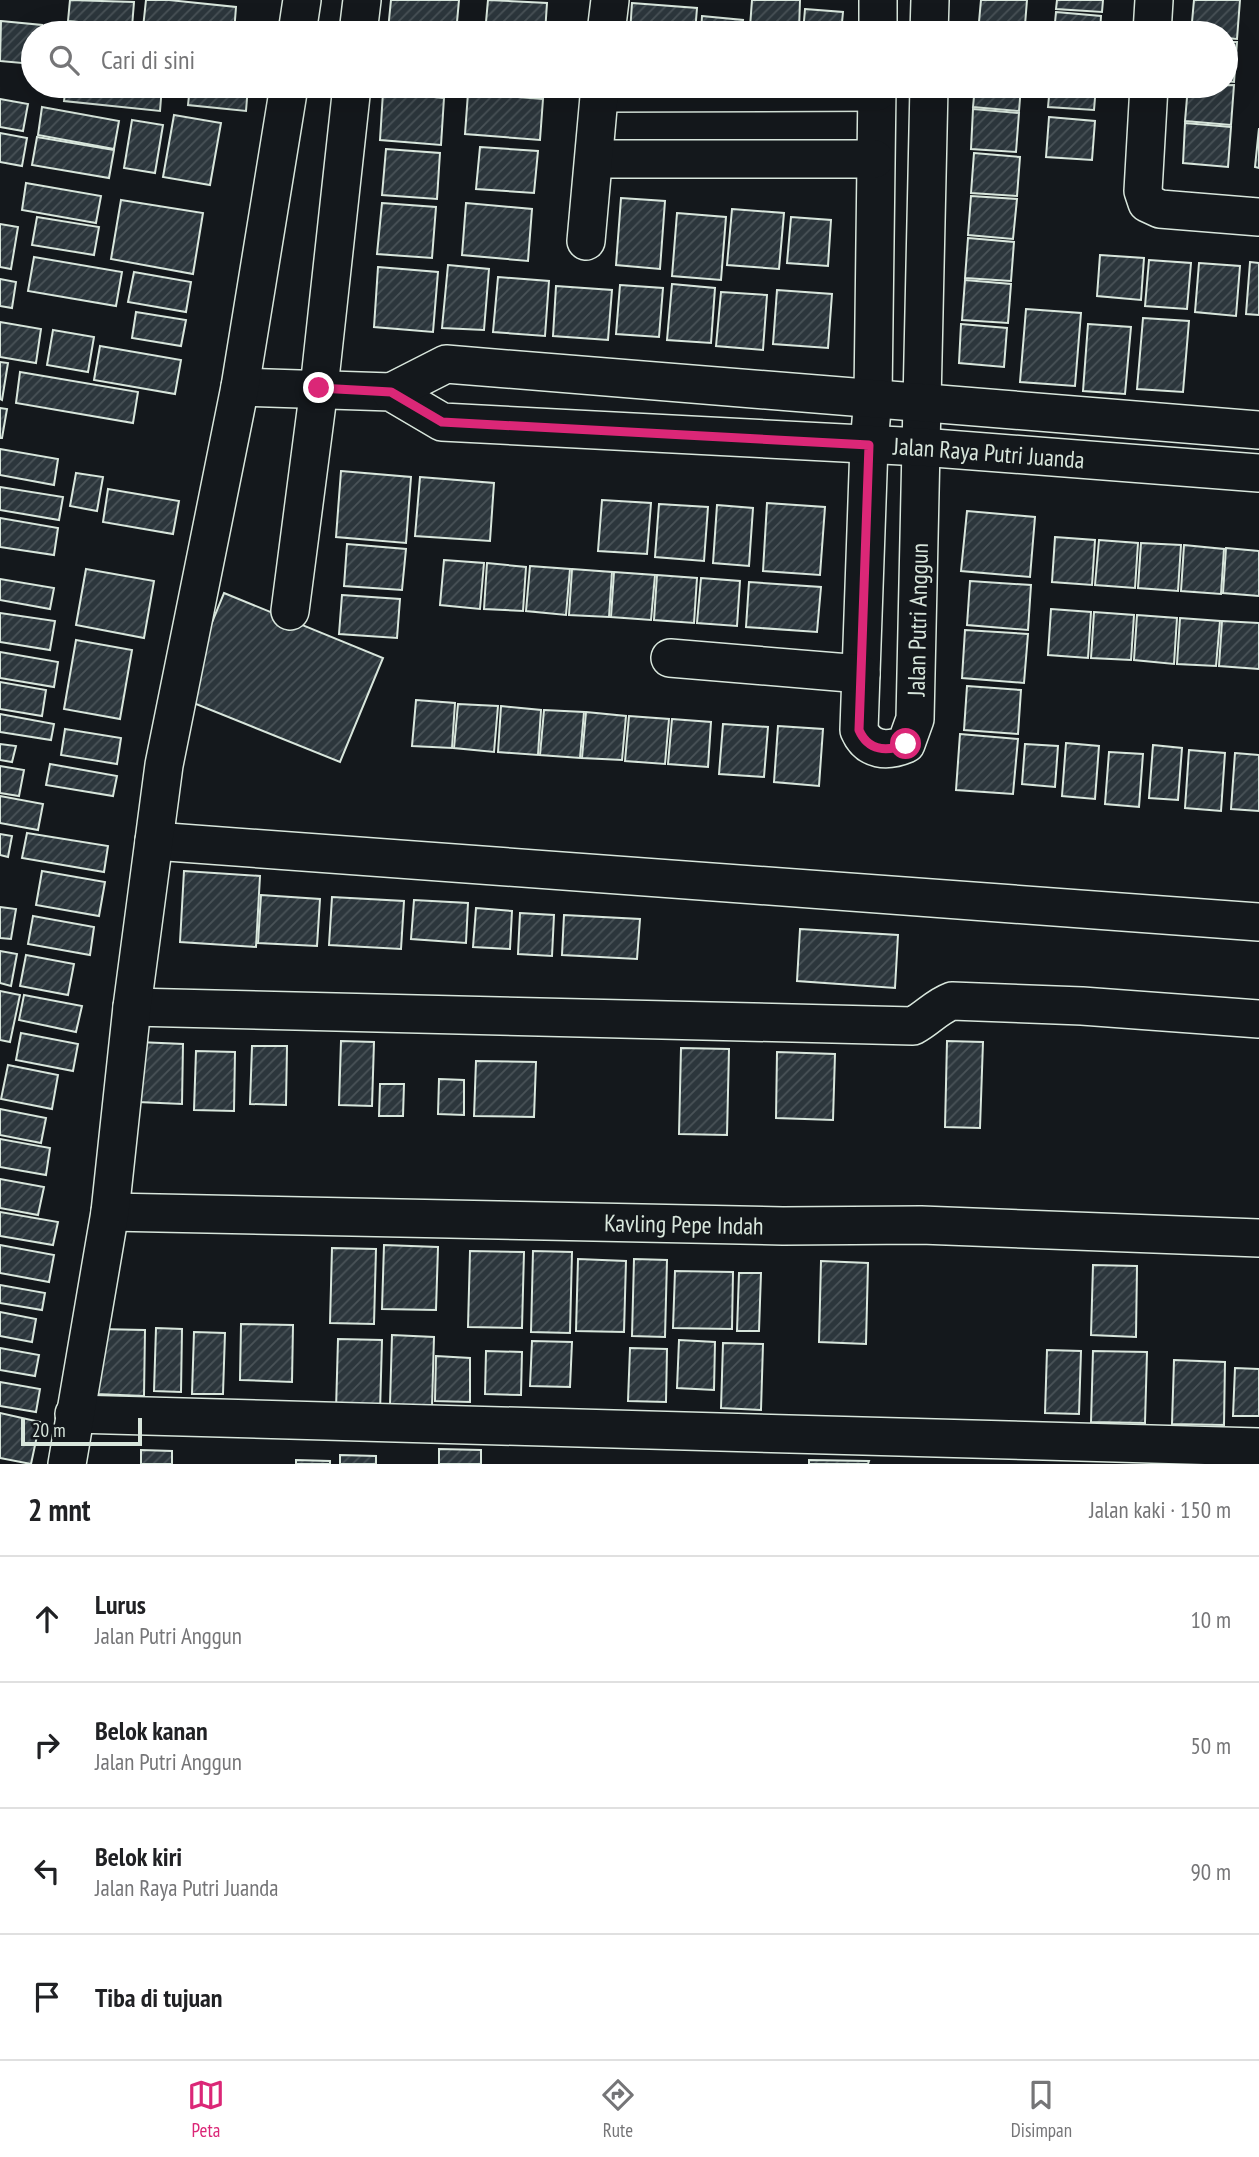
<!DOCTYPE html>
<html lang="id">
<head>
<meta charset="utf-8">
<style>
	body { margin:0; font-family:"PT Sans Narrow",sans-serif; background:#f6f6f6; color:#202124 }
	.scale { position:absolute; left:21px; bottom:18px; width:121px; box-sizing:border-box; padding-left:7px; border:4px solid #d8e6dc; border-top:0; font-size:19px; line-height:24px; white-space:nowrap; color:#d8e6dc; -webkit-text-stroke:5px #14181c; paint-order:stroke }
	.stop { position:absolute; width:21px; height:21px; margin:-16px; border:5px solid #db2777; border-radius:50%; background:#fff }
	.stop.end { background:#db2777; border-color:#fff; box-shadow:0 2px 7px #0008 }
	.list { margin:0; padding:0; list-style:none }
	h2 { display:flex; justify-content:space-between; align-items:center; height:91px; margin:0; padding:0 28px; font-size:30px }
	h2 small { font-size:23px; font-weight:400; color:#757577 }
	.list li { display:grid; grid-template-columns:46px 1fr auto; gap:21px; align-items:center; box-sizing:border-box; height:126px; padding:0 28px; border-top:2px solid #e0e0e0 }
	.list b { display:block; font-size:26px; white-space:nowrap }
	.list p { margin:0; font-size:23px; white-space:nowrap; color:#757577 }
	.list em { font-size:23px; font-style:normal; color:#757577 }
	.icon { flex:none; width:38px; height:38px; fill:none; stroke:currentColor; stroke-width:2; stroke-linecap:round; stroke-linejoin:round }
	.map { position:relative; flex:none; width:1259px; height:1464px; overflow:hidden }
	.search { position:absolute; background:#fff; box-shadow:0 7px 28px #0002; left:21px; right:21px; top:21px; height:77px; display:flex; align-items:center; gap:18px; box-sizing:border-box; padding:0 24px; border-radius:38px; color:#757577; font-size:26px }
	.sheet { height:595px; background:#fff }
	nav { display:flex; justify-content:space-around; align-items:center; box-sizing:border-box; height:98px; border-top:2px solid #e0e0e0; background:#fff; font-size:19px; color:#757577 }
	nav a { display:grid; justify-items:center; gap:4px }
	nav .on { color:#db2777 }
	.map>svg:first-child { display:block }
</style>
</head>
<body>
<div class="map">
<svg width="1259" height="1464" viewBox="0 0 1259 1464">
	<defs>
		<pattern id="building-hatch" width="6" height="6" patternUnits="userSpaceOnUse" patternTransform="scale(1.75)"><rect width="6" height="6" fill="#2c363c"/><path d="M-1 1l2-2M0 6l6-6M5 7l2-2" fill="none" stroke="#4a5358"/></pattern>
	</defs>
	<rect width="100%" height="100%" fill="#14181c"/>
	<g fill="url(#building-hatch)" stroke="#d8e6dc" stroke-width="2">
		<polygon points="70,0 134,2 132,27 68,21"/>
		<polygon points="146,0 169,0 236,7 234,33 194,33 143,28"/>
		<polygon points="391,0 459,0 456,33 388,30"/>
		<polygon points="488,0 547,3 545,33 485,33"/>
		<polygon points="752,0 800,0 799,31 750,27"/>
		<polygon points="981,0 1027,0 1025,25 979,22"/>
		<polygon points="1057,0 1103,0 1102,12 1056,9"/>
		<polygon points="1194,0 1240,0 1237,39 1226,38 1226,33 1191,33"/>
		<polygon points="632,3 697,8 695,33 630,33"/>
		<polygon points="805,9 843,12 841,33 803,33"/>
		<polygon points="1056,12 1101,16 1100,33 1054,33"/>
		<polygon points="702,16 743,20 741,33 701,33"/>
		<polygon points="1,21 42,25 41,33 33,33 33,64 0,61"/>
		<polygon points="979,25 1025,28 1025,33 979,33"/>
		<polygon points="50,27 92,30 91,33 50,33"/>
		<polygon points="1226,42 1237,42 1234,82 1226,81"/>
		<polygon points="1234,85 1231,125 1185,121 1188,86"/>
		<polygon points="66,86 162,86 160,111 64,101"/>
		<polygon points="190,86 248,86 246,111 188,105"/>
		<polygon points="385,86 446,86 446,91"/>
		<polygon points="473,86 541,86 540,91"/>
		<polygon points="975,86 1021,86 1019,111 973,107"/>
		<polygon points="1050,86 1096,86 1094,110 1048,107"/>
		<polygon points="383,92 444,98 441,145 380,140"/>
		<polygon points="468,93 543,99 540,140 465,134"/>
		<polygon points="0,99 28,104 23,131 0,127"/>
		<polygon points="42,107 119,121 114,149 38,135"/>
		<polygon points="973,109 1019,113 1016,152 971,149"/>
		<polygon points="174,115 221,123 210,185 163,177"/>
		<polygon points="1049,117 1095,121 1092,160 1046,157"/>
		<polygon points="132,120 163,125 155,173 124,168"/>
		<polygon points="1185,123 1231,127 1228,167 1183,163"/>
		<polygon points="1259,128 1259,168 1255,167"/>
		<polygon points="0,133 27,138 22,166 0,162"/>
		<polygon points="37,137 114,150 109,178 32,165"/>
		<polygon points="480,147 538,151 534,193 476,189"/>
		<polygon points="386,149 440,153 437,199 382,195"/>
		<polygon points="974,153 1020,157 1017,196 971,193"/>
		<polygon points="26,183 101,196 96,223 22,210"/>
		<polygon points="971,196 1017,199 1013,239 968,235"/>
		<polygon points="621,198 665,201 660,269 616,265"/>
		<polygon points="121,200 203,213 193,274 111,259"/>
		<polygon points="382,203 436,207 432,258 377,254"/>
		<polygon points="466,203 532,209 528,261 462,255"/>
		<polygon points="732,209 784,213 779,269 727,265"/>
		<polygon points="677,213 726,217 721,280 672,276"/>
		<polygon points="37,217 99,227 94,255 32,245"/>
		<polygon points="791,217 831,220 828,266 787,263"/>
		<polygon points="0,224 18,227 11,269 0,267"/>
		<polygon points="968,238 1014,242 1011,281 965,278"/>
		<polygon points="1100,255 1144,258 1141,300 1097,296"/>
		<polygon points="34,257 122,272 116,306 28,291"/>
		<polygon points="1149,260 1191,263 1187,309 1145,306"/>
		<polygon points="1250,262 1259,263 1259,315 1246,314"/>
		<polygon points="1199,263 1240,266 1236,316 1195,312"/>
		<polygon points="448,265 489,269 484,330 442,328"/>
		<polygon points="378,267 438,272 433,332 374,327"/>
		<polygon points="134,272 191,282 186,312 128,302"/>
		<polygon points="498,277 549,281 545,336 493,332"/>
		<polygon points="0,279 16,282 12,308 0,306"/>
		<polygon points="965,280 1011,284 1008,323 962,320"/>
		<polygon points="672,284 715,288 711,343 667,340"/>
		<polygon points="620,285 663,288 659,337 616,334"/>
		<polygon points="556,286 612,290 608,340 553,336"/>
		<polygon points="777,290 832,294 828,348 773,344"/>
		<polygon points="721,292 767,295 763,350 716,346"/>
		<polygon points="1026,309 1081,313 1075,386 1020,382"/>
		<polygon points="136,312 186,320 181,346 132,338"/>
		<polygon points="1143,318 1189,321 1183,392 1137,389"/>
		<polygon points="0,322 41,329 36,363 0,357"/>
		<polygon points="961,324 1007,328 1004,367 959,363"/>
		<polygon points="1088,324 1131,327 1125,394 1083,391"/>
		<polygon points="53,330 94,337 88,372 47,365"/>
		<polygon points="100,346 181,360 175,394 94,380"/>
		<polygon points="0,362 8,363 2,400 0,399"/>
		<polygon points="20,372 138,392 133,423 16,403"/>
		<polygon points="0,408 7,409 2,438 0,438"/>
		<polygon points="0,449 58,459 54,485 0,475"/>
		<polygon points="341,471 411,477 406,543 336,537"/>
		<polygon points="76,473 103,477 97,511 70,506"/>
		<polygon points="420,477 494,483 490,541 415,536"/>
		<polygon points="0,487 63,497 59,520 0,510"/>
		<polygon points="108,489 179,501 173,534 103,522"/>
		<polygon points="602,500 651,503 647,554 598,551"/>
		<polygon points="767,503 825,507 820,575 763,571"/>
		<polygon points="659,504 708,507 704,561 655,557"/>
		<polygon points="717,505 753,508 749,566 713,563"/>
		<polygon points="967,511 1035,517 1030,577 961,571"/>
		<polygon points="0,518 58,528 54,555 0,547"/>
		<polygon points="1055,537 1095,540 1092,585 1052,582"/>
		<polygon points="1099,540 1138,543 1135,588 1095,585"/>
		<polygon points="1141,543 1181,545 1178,591 1138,588"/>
		<polygon points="347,544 406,549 402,590 344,586"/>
		<polygon points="1184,545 1224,549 1221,594 1181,591"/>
		<polygon points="1226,548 1259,551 1259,596 1223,593"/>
		<polygon points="444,560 484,563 480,609 440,605"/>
		<polygon points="487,563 526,567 523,611 484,609"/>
		<polygon points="530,566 570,569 566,615 526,611"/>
		<polygon points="86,569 154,581 144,638 76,625"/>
		<polygon points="572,569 612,572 609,617 569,615"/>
		<polygon points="614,572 655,575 651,620 611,617"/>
		<polygon points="657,575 697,578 694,623 654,620"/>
		<polygon points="701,578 740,581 737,626 697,623"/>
		<polygon points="0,579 54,588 50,609 0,600"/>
		<polygon points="970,581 1031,585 1028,630 967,625"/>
		<polygon points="749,582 821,587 817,632 746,627"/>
		<polygon points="224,593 383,658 340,762 181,698"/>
		<polygon points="342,595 400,599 397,638 339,634"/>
		<polygon points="1051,609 1091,612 1088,658 1048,655"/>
		<polygon points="1094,612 1134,615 1131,660 1091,658"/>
		<polygon points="0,613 55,621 50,650 0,642"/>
		<polygon points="1137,615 1177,618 1174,664 1134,660"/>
		<polygon points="1180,618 1220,621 1216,666 1177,664"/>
		<polygon points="1222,621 1259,623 1259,669 1219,666"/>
		<polygon points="965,630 1028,634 1024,683 962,678"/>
		<polygon points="76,640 132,650 120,719 64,709"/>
		<polygon points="0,652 58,662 54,687 0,678"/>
		<polygon points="0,682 46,690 42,716 0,709"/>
		<polygon points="967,686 1021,690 1018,734 964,730"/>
		<polygon points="416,700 455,703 452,748 412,746"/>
		<polygon points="458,704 498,706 494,752 454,748"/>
		<polygon points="501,706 541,710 538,755 498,752"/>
		<polygon points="544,710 584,712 580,758 540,755"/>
		<polygon points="586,712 626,716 622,760 582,758"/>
		<polygon points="0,714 54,724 51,740 0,732"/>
		<polygon points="629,716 669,719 665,764 625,761"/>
		<polygon points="672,719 711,722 708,767 668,764"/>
		<polygon points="723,724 768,727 764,777 719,774"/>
		<polygon points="778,726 823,729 819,786 774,782"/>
		<polygon points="65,729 121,738 117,764 61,755"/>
		<polygon points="960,734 1018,739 1013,794 956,790"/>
		<polygon points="1066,743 1099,746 1095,799 1062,796"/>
		<polygon points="0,744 16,746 12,762 0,760"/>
		<polygon points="1025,744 1058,746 1055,787 1022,784"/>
		<polygon points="1153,745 1182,748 1178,800 1149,798"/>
		<polygon points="1189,750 1225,753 1221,811 1185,808"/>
		<polygon points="1109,752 1143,754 1139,807 1105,804"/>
		<polygon points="1235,753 1259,755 1259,811 1231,809"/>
		<polygon points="50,764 117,776 113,796 46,785"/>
		<polygon points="0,766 24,770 19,796 0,793"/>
		<polygon points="0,796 43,804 38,830 0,823"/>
		<polygon points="27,833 108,846 104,872 22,858"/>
		<polygon points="0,834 12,836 8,857 0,855"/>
		<polygon points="42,871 105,882 99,916 36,905"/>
		<polygon points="184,871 260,876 256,947 180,942"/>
		<polygon points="261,895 320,899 317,946 258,943"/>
		<polygon points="332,897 404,901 401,949 329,945"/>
		<polygon points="414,900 468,903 466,943 411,939"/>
		<polygon points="0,907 16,909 11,939 0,938"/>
		<polygon points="476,908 512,911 510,949 473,947"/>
		<polygon points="520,913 554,915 552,956 518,954"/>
		<polygon points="564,915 640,919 637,959 562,955"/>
		<polygon points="33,916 94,927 90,955 28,944"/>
		<polygon points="800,929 898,935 895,988 797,981"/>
		<polygon points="0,951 17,954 11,986 0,983"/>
		<polygon points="26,955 74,964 68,995 20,986"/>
		<polygon points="0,991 20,995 10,1042 0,1040"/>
		<polygon points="24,995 82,1006 76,1032 19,1020"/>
		<polygon points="21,1033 78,1044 73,1071 16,1060"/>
		<polygon points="341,1041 374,1042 372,1106 339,1105"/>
		<polygon points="947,1041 983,1042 980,1128 945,1127"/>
		<polygon points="139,1042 183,1044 182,1104 138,1102"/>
		<polygon points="252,1046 287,1046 286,1105 250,1104"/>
		<polygon points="681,1048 729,1049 727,1135 679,1134"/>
		<polygon points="196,1051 235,1052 234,1111 194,1110"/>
		<polygon points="777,1052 835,1054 833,1120 776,1118"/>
		<polygon points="476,1061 536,1062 534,1117 474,1116"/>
		<polygon points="8,1065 58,1075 52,1109 1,1099"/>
		<polygon points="439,1079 464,1080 464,1115 438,1114"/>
		<polygon points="380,1084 404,1084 403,1116 379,1116"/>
		<polygon points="0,1109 46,1118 41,1143 0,1135"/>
		<polygon points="0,1139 50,1148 46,1175 0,1167"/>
		<polygon points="0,1179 44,1187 38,1215 0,1208"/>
		<polygon points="0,1212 58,1222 53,1245 0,1236"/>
		<polygon points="0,1245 54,1255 49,1282 0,1273"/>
		<polygon points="384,1245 438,1247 436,1310 382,1309"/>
		<polygon points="332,1248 376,1249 374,1324 330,1323"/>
		<polygon points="470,1251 524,1252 522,1328 468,1327"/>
		<polygon points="533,1251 572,1252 570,1333 531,1332"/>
		<polygon points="578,1259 626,1261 624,1332 576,1331"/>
		<polygon points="634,1259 667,1260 665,1337 632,1336"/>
		<polygon points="821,1261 868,1263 866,1344 819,1342"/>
		<polygon points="1093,1265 1137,1266 1136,1337 1091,1335"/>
		<polygon points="675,1271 733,1272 732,1329 673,1328"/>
		<polygon points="739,1273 761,1273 759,1331 737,1331"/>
		<polygon points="0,1285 45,1293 42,1310 0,1303"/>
		<polygon points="0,1312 36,1319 32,1342 0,1336"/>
		<polygon points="241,1324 293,1325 292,1382 240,1380"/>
		<polygon points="156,1328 182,1329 181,1392 154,1391"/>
		<polygon points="98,1329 145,1330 144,1396 96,1394"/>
		<polygon points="194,1332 225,1333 223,1394 192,1394"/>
		<polygon points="392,1335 434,1337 432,1406 390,1405"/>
		<polygon points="338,1339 382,1340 380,1412 336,1410"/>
		<polygon points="679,1340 715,1342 714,1390 677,1388"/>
		<polygon points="532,1341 572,1342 570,1387 530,1386"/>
		<polygon points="723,1343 763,1344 761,1410 721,1408"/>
		<polygon points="0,1348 39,1355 35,1376 0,1370"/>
		<polygon points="630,1348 667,1349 666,1402 628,1401"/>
		<polygon points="1047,1350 1081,1351 1079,1414 1045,1413"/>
		<polygon points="486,1351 522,1352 521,1395 485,1394"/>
		<polygon points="1093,1351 1147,1352 1145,1423 1091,1422"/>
		<polygon points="436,1356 470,1358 470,1402 435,1401"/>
		<polygon points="1174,1360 1225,1362 1224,1425 1172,1424"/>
		<polygon points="1235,1368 1259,1369 1259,1416 1233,1416"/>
		<polygon points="0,1382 40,1389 36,1412 0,1406"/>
		<polygon points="0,1413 40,1422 31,1464 0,1458"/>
		<polygon points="439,1449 481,1450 481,1464 439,1464"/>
		<polygon points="141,1450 172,1451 172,1464 141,1464"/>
		<polygon points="340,1455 376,1456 376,1464 340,1464"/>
		<polygon points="296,1460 330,1461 330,1464 296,1464"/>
		<polygon points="809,1460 869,1461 868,1464 809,1464"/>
	</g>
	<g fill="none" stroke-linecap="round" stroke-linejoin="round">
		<defs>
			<g id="street">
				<polyline points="297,33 302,0"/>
				<polyline points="358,33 362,0"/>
				<polyline points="606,33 610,0"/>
				<polyline points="878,33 878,0"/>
				<polyline points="929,33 930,0"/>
				<polyline points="1152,33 1154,0"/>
				<path id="s1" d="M877,86l-4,311 -4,48 -10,285c9,21 28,22 47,14l9,-25 14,-633"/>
				<polyline points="1149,86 1143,191 1147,203 1160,209 1259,217"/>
				<polyline points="599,93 877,92"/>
				<polyline points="595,159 875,159"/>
				<polyline points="586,241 600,86"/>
				<path id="s2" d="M240,387l151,5 51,30 479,25 338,26"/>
				<polyline points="391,392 446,364 1259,430"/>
				<polyline points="290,611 319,388 352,86"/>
				<polyline points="670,658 861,674"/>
				<polyline points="154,841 1259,922"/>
				<path d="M132,1007l781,19c15,-8 23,-19 39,-25l130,5 177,13"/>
				<path id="s3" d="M110,1212l673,14 138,-1 338,13"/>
				<polyline points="74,1414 1259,1447"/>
				<polyline points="67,1464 110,1212 132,1007 164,765 240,387 289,86"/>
			</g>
		</defs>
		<use href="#street" stroke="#d8e6dc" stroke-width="40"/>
		<use href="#street" stroke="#14181c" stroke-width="37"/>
	</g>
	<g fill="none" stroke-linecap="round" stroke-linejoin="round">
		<path stroke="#db2777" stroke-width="9" d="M319,388l72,4 51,30 427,23 -10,285c9,21 28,22 47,14"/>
	</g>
	<g text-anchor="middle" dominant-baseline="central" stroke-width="5" stroke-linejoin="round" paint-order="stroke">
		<g font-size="24" fill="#d8e6dc" stroke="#14181c">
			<text stroke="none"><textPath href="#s2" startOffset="758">Jalan Raya Putri Juanda</textPath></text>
			<text stroke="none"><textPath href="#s1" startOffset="826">Jalan Putri Anggun</textPath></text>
			<text stroke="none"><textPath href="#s3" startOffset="574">Kavling Pepe Indah</textPath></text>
		</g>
	</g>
</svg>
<div class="scale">20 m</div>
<div class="stop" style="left:906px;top:744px"></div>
<div class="stop end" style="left:319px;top:388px"></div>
<div class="search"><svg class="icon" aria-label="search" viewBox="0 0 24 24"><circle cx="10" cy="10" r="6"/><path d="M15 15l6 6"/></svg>Cari di sini</div>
</div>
<section class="sheet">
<h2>2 mnt<small>Jalan kaki · 150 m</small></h2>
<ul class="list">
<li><svg class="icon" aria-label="ahead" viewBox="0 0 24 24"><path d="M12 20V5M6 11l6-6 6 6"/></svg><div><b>Lurus</b><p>Jalan Putri Anggun</p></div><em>10 m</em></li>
<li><svg class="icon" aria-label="right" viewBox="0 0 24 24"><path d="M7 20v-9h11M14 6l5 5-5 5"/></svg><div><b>Belok kanan</b><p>Jalan Putri Anggun</p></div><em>50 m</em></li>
<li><svg class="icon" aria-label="left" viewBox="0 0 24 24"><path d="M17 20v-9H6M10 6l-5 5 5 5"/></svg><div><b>Belok kiri</b><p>Jalan Raya Putri Juanda</p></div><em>90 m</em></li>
<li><svg class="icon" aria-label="arrive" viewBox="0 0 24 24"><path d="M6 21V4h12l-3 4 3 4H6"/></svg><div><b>Tiba di tujuan</b></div></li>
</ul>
</section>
<nav>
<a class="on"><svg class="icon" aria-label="map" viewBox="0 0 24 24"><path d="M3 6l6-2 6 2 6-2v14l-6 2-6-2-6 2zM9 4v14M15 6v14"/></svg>Peta</a>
<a><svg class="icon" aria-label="directions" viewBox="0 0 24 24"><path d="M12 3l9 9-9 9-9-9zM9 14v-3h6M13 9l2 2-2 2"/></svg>Rute</a>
<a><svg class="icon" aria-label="saved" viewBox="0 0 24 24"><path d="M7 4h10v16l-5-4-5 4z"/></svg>Disimpan</a>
</nav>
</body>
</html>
